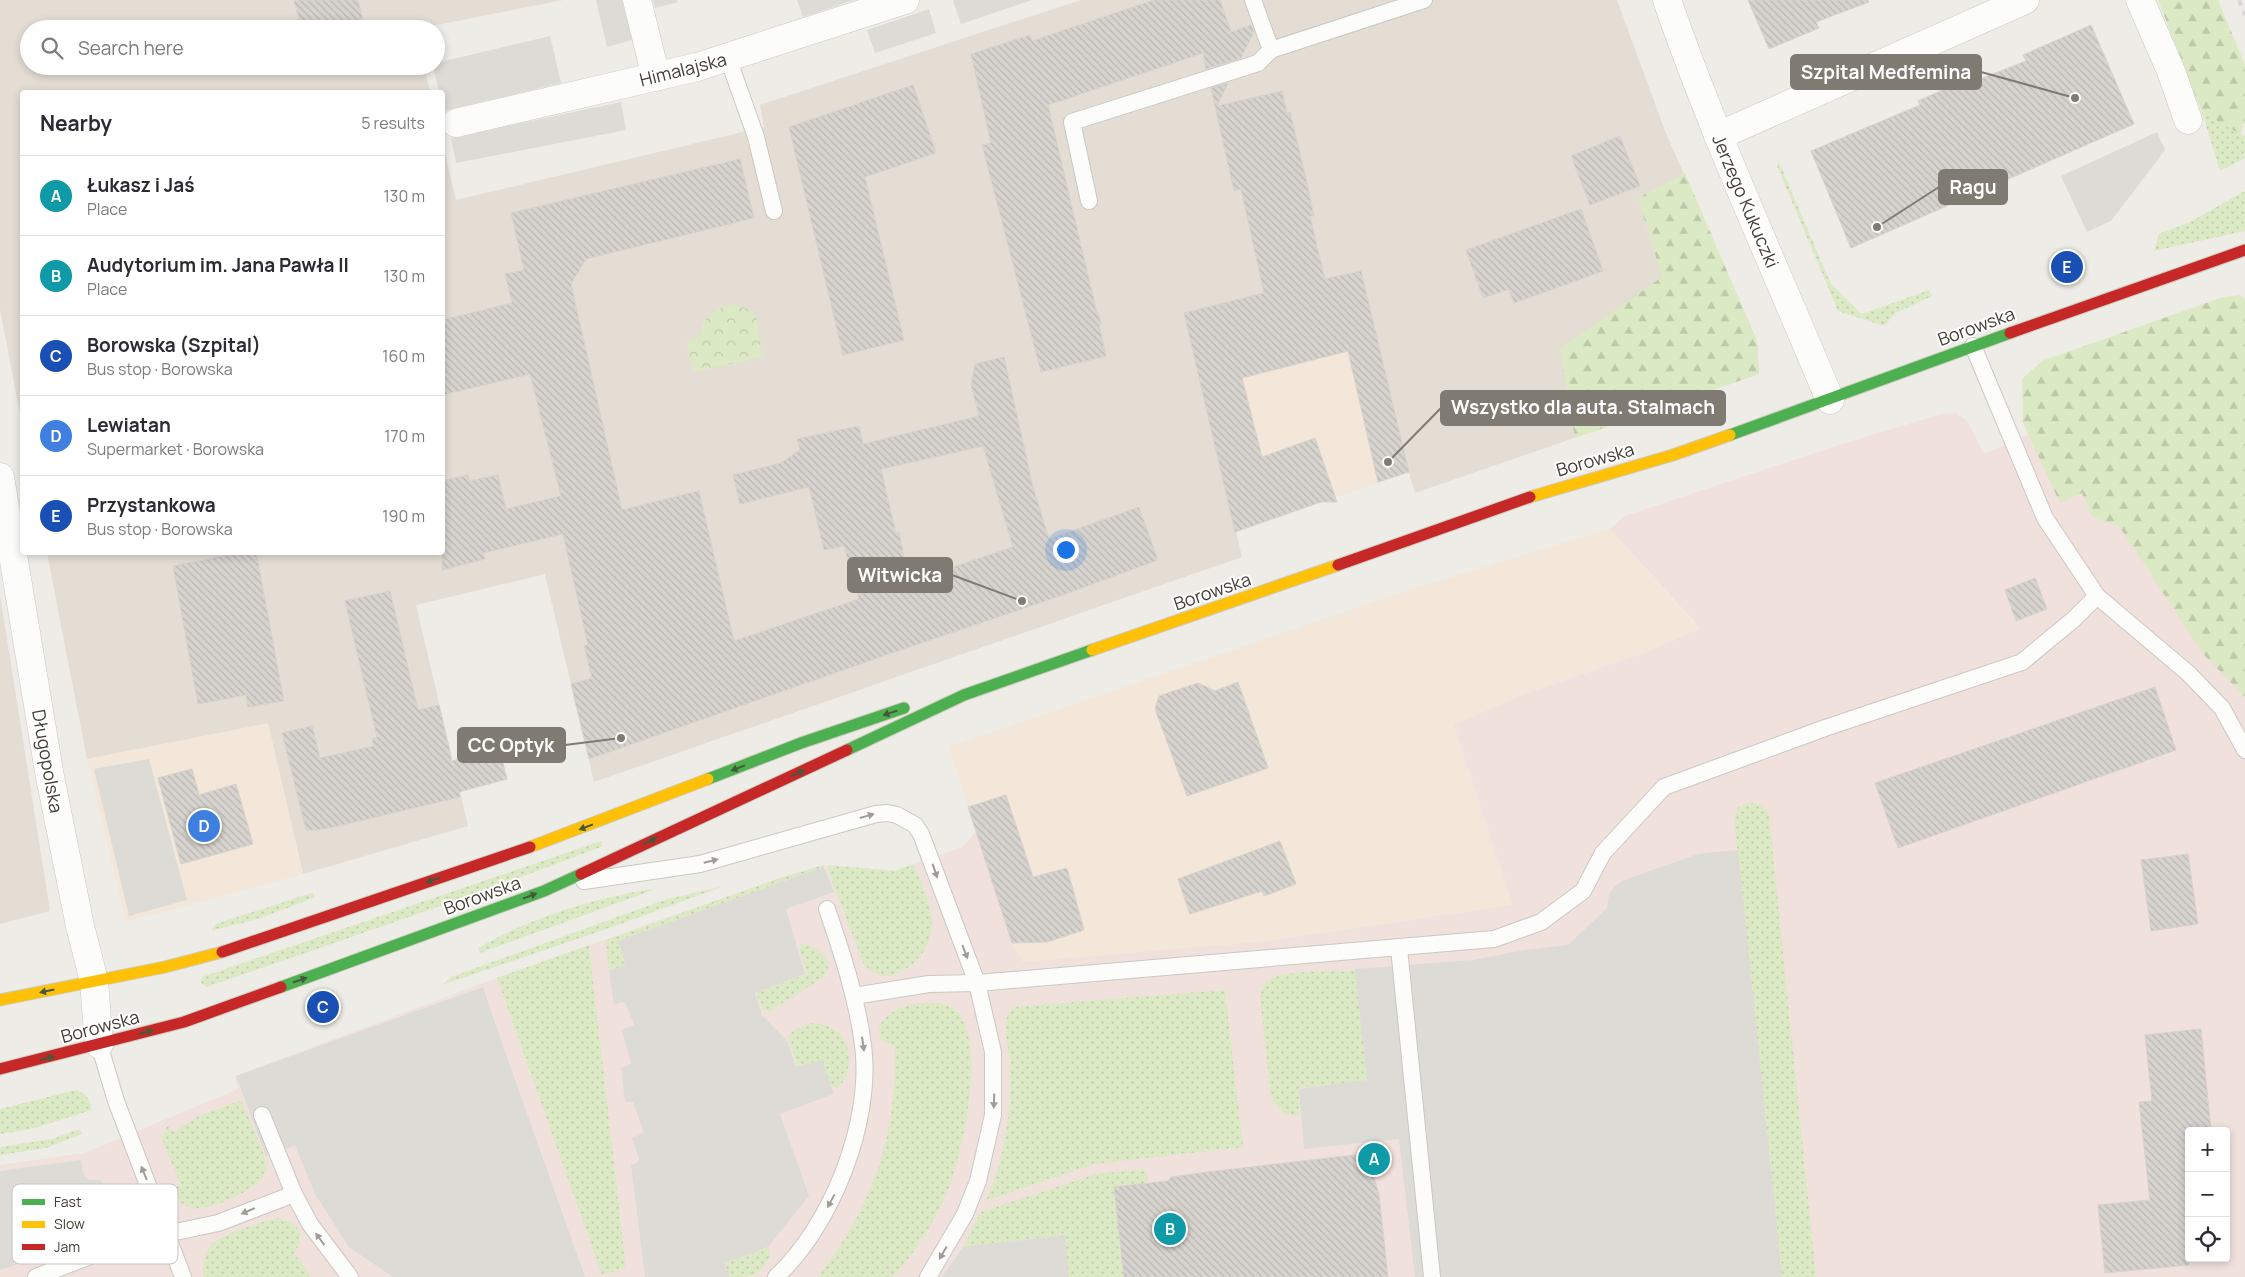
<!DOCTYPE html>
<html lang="en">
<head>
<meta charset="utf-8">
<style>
	body { margin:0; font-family:Manrope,sans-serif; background:#f7f7f7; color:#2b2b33 }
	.controls { position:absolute; right:15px; bottom:15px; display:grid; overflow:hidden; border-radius:5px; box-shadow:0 2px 8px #0003 }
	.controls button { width:45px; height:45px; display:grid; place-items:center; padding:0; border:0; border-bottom:1px solid #e1e1e2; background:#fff; color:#2b2b33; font:25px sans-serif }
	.you { position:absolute; left:1065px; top:549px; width:18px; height:18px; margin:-12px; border:4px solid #fff; border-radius:50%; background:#1a73e8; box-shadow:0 0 0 8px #1a73e833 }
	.badge { display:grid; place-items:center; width:32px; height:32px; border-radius:50%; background:#0f766e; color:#fff; font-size:16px; font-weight:700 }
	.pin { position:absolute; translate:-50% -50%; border:2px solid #fff; box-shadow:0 1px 5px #0006 }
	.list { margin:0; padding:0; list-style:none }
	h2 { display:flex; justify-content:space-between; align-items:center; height:65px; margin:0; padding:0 20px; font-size:21px }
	h2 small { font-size:16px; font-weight:400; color:#7c7c81 }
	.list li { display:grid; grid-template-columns:32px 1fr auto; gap:15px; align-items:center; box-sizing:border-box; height:80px; padding:0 20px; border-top:1px solid #e1e1e2 }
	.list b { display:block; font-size:19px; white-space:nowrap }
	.list p { margin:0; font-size:16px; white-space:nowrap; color:#7c7c81 }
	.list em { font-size:16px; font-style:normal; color:#7c7c81 }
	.icon { flex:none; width:28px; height:28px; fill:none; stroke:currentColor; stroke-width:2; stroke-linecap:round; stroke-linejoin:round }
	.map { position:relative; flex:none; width:2245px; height:1277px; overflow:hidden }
	.search { position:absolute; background:#fff; box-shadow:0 2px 8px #0003; left:20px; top:20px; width:425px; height:55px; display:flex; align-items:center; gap:12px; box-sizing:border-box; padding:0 18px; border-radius:28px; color:#7c7c81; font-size:19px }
	.panel { position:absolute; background:#fff; box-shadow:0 2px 8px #0003; left:20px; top:90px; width:425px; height:465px; border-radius:5px }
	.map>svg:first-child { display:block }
</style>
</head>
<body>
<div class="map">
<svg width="2245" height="1277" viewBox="0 0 2245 1277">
	<defs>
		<pattern id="grass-dots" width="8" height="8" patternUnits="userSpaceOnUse" patternTransform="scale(1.25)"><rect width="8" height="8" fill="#dce9c5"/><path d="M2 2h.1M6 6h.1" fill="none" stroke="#bec9aa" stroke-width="1.8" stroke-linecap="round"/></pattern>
		<pattern id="forest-firs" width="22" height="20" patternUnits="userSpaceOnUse" patternTransform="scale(1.25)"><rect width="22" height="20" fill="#dce9c5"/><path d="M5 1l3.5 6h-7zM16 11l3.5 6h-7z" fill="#bec9aa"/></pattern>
		<pattern id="park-crowns" width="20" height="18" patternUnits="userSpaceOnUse" patternTransform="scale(1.25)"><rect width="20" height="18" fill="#dce9c5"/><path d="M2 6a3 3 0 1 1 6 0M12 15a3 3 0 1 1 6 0" fill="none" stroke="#bec9aa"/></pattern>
		<pattern id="building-back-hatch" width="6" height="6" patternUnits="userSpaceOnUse" patternTransform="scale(1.25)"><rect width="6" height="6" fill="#d7d4cf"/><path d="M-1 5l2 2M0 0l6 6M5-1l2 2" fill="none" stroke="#bab7b2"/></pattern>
	</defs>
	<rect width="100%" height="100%" fill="#eeece6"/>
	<g fill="#e3ddd3">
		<polygon points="0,0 563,0 417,29 29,29 29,66 424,66 430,92 22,92 22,425 0,309"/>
		<polygon points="1081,0 1617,0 1665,131 1757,341 1759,374 1415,493 1409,472 1218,305 1184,314 1242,557 594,782 545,574 416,605 468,826 303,874 268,724 87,759 47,553 442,552 443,144 456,200 764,127 760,105"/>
		<polygon points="0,595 50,911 0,924"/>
	</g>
	<g fill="#f2e7d8">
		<polygon points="1361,271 1409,472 1235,532 1184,313"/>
		<polygon points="1610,529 1699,629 1647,652 1522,695 1454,725 1513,905 1268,941 1023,962 1012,943 949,747 1409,590"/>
		<polygon points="268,723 303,874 126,922 87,759"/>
	</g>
	<path fill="#f1e1dd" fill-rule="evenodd" d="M1956,413l11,8 17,33 54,-24 207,243v604h-2245v-112l85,-12 153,-64 -3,-13 262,-98 280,-99 47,-14 71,6 67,-24 14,-15 36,111 11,19 245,-21 245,-36 -59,-180 68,-30 125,-43 52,-23 -7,-10 -82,-90 15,-13 214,-71 102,-31zM2189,1131h37v127h-37z"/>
	<g fill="url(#grass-dots)">
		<polygon points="2202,112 2245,136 2245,158 2220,171"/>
		<polygon points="1779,162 1831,284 1862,314 1929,290 1932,296 1896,313 1884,326 1838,311 1777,166"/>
		<polygon points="2245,191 2245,231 2154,251 2159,234 2190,222"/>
		<polygon points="1749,802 1761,805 1769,814 1816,1277 1782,1277 1734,819 1738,807"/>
		<polygon points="601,841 603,846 596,849 472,895 207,987 201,983 202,977"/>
		<path d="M913,864c7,12 20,47 19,62 -1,23 -20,46 -45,50 -8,1 -17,-6 -23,-11l-36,-95 1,-5 66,6z"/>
		<polygon points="824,865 824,867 618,941 625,962 623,966 609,971 606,940 777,879"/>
		<polygon points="721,887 618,925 442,985 451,977 667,899"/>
		<path d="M652,889l1,1 -173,63 -2,-5c54,-31 113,-49 174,-59z"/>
		<polygon points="312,893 315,896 313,898 261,918 211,931 216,924"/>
		<path d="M801,944c18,3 38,18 20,35l-53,33 -6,-4 -6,-15 51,-19 -8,-27z"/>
		<polygon points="589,945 626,1268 602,1275 497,978"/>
		<path d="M1356,971l36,98 -26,12 -67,7v28l-13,-1 -15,-16 -11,-103c2,-7 4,-13 10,-17 14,-9 68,-8 86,-8z"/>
		<path d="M1225,990l18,157 -149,17 -108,37c19,-42 26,-92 24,-139 -1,-15 -11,-44 4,-55z"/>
		<path d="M926,1003c10,1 22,0 29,7 34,31 7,149 -10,187 -13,28 -31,58 -52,80h-75c55,-72 79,-140 77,-230l-14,-7 -2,-14c13,-19 26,-21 47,-23z"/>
		<path d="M810,1023c13,0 27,4 34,16 8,14 7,41 -8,49l-38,-18 -10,-35 12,-8z"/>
		<path d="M76,1090c10,4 14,9 16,20l-61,19 -31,5v-25z"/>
		<path d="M241,1100c5,14 29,59 25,72 -5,17 -58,40 -74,36 -10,-2 -18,-11 -23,-19l12,-4 -19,-45 5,-14 7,6 23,-15z"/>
		<polygon points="80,1129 82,1134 46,1148 0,1155 0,1147 52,1139"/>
		<polygon points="1146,1169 1148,1183 1114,1187 1124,1277 1069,1277 1064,1235 963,1247 981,1212 1096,1174"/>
		<path d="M280,1218c21,8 27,16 14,35l18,24h-108c-1,-12 -1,-23 8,-33 9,-9 55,-25 68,-26z"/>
		<path d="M766,1248l3,1 1,7c-10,21 -19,21 -40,21l-5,-14z"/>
	</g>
	<g fill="url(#forest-firs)">
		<polygon points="2158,0 2218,0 2245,65 2245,121 2240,134 2202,112"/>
		<polygon points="1685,173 1757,341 1759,374 1575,438 1560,349 1662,277 1638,198"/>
		<polygon points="2240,295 2245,298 2245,697 2204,655 2119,526 2092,517 2082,493 2060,503 2023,423 2022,379 2042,361 2223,297"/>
	</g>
	<path fill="url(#park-crowns)" d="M731,304l20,6 6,8 5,39 -68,15 -8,-31 15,-5c-1,-18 15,-27 30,-32z"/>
	<g fill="#dddbd6">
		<polygon points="596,0 622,0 632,40 607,47"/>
		<polygon points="653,0 677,0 678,2 655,8"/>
		<polygon points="797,0 854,0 803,17"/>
		<polygon points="955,0 1032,0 961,24 953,1"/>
		<polygon points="929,9 936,33 875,53 867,30"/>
		<polygon points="550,36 561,83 444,111 442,92 439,92 433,66 436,66 436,63"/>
		<polygon points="621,102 626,130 456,163 451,138"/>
		<polygon points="2157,132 2165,150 2111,221 2087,232 2061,176"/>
		<polygon points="149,759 187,900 129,916 94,769"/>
		<polygon points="1738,850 1782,1277 1415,1277 1399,1139 1304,1149 1299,1089 1367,1080 1355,969 1473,960 1525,950 1568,945 1607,908 1609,894 1614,887 1624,880 1698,854"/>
		<polygon points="824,867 834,892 786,909 805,974 755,993 762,1015 787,1041 796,1067 822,1060 834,1094 780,1114 809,1196 768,1247 725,1263 730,1277 645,1277 631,1165 638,1162 639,1159 632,1138 644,1133 633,1102 625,1102 621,1068 631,1064 622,1030 634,1025 626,1004 622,1002 614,1005 609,971 623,966 625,962 618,941"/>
		<polygon points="483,987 496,1026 585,1277 393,1277 349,1247 315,1194 295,1145 266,1156 236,1076"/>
		<polygon points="81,1160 83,1174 89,1180 101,1180 122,1231 0,1270 0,1171"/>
		<polygon points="1065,1235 1069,1277 942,1277 963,1247"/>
	</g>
	<g fill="url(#building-back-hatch)" stroke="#d6d2cc" fill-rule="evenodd">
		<polygon points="294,0 358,0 365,29 301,29"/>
		<polygon points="1154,0 1220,0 1231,32 1251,25 1254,32 1241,58 1206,69 1203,53 1048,105 1096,309 1102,324 1099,324 1106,356 1041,372 982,145 991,143 971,54 1030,35 1032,41"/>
		<polygon points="1748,0 1868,0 1869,2 1816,22 1819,28 1769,49"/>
		<polygon points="2091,25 2134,124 1851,248 1811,151 1920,105 1918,101 1963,81 1965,85 2026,61 2023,55"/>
		<polygon points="1228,83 1217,106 1282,91 1287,113 1290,112 1305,174 1314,216 1310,216 1325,279 1361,271 1409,472 1378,482 1348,351 1242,378 1262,457 1315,438 1337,502 1321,502 1235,532 1184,313 1264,293 1241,189 1234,191 1211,88"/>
		<polygon points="913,85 936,153 865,177 904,340 843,355 789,127"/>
		<polygon points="1620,136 1640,186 1590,205 1571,156"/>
		<path d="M740,159l14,59 -168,41 -15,25 51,226 77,-19 35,150 125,-42 -15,-53 -20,4 -15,-63 -69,17 -7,-29 48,-12 19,-13 -3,-11 62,-13 4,18 116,-28 -8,-31 4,-21 29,-7 29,130 16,52 90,-32 19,53 -95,35 -177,60 -297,104 -18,-75 21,-6 -8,-32 4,-1 -25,-111 -80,19 2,6 -43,11v-89l26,-6 1,6 29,-6 8,34 55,-13 -31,-122 -88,21v-75l70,-17 -7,-29 19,-4 -13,-57zM983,446l30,101 -104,35 -10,-50 -3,1 -15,-64z"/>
		<polygon points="1581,209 1603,271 1514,303 1509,289 1483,298 1466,250"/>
		<polygon points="244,552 256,552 284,701 248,707 246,695 198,704 173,566"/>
		<polygon points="2035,578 2047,609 2016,621 2005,590"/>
		<polygon points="390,591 418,710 439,705 452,761 499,748 507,779 459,792 460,797 342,825 318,830 306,830 282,733 312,726 320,758 374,746 372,739 377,737 345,601"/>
		<polygon points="1238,682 1268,768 1187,796 1155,709 1159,696 1198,683 1215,691"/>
		<polygon points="2155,687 2176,750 1898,848 1875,783"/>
		<polygon points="192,769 199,795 236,784 253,844 181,864 158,778"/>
		<polygon points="1006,795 1033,877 1067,868 1084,930 1047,942 1012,943 968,807"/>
		<polygon points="1280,841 1296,884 1264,896 1262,891 1190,914 1178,879"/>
		<polygon points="2188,854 2198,924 2151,931 2141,860"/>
		<polygon points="2201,1029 2211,1131 2189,1131 2189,1265 2105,1273 2098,1205 2150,1200 2139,1102 2152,1101 2145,1035"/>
		<polygon points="1363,1154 1365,1169 1373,1174 1379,1195 1388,1277 1124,1277 1114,1187 1168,1181 1171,1177 1207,1172"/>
	</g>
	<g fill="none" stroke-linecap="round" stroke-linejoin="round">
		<defs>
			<g id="lane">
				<polyline points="1253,0 1271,50 1424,0"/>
				<polyline points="728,58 756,137 774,211"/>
				<polyline points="1089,201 1072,122 1258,63 1271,50"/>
				<polyline points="1973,346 2045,518 2097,596 2188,673 2222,708 2245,750"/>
				<polyline points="584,881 700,864 876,814 887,813 897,815 915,825 921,834 977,983 993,1052 993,1115 978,1181 965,1214 928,1277"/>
				<polyline points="1399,948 1432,1277"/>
				<polyline points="854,996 929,984 977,983 1494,939 1541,922 1583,891 1603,853 1664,787 1825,728 2022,662 2074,619 2097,596"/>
				<polyline points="99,1044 116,1101 183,1277"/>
				<polyline points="262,1115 294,1194 310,1224 350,1277"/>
				<polyline points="36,1277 124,1243 218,1223 294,1194"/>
				<path d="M776,1277c56,-52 97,-156 87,-232 -6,-47 -21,-92 -36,-136"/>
			</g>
			<g id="street">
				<polyline points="637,0 656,77"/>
				<path d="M1667,0c47,136 108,267 163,400"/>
				<polyline points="2140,0 2171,71 2188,120"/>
				<polyline points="456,123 697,67 905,0"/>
				<polyline points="1718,136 2025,0"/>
				<polyline points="0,477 50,777 80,926 94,981 99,1044"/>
			</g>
			<g id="fast">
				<polyline points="1730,435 2010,333"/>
				<polyline points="847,750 964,695 1092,650"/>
				<polyline points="708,779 801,743 904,708"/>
				<polyline points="281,987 544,891 581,874"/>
			</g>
			<g id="slow">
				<polyline points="1530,497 1673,455 1730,435"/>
				<polyline points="1092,650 1338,565"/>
				<polyline points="530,847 708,779"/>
				<polyline points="0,1000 165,967 222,952"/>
			</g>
			<g id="jam">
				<polyline points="2010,333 2245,250"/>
				<polyline points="1338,565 1530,497"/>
				<polyline points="581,874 847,750"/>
				<polyline points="222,952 530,847"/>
				<polyline points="0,1069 184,1022 281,987"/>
			</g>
		</defs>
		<use href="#lane" stroke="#cac8c2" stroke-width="18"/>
		<use href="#street" stroke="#cac8c2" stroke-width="29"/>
		<use href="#fast" stroke="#cfcabe" stroke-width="13"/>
		<use href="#slow" stroke="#cfcabe" stroke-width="13"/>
		<use href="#jam" stroke="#cfcabe" stroke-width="13"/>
		<use href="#lane" stroke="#fcfcfb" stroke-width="16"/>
		<use href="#street" stroke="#fcfcfb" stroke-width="28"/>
		<use href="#fast" stroke="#4caf50" stroke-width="11"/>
		<use href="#slow" stroke="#ffc107" stroke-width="11"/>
		<use href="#jam" stroke="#c62828" stroke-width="11"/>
		<polyline stroke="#d8d8d7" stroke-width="4" stroke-dasharray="6 6" stroke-linecap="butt" points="2239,0 2245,15"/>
	</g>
	<defs><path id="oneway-solid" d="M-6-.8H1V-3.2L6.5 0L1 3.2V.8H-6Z" transform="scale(1.25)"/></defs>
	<g fill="#45593a">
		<use href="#oneway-solid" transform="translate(890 713) rotate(162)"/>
		<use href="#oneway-solid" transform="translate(738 768) rotate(159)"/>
		<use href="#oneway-solid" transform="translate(798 773) rotate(-24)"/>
		<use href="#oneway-solid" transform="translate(586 827) rotate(159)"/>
		<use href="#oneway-solid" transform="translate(650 841) rotate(-25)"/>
		<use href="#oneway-solid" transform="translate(433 880) rotate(161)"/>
		<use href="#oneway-solid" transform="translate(530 896) rotate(-21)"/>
		<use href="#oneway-solid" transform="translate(300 980) rotate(-19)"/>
		<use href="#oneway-solid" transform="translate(47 991) rotate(168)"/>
		<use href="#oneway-solid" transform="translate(146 1032) rotate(-15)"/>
		<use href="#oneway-solid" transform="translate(47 1058) rotate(-15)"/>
	</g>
	<g fill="#a09c97">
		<use href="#oneway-solid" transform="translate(867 816) rotate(-16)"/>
		<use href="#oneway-solid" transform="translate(711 861) rotate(-14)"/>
		<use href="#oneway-solid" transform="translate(935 871) rotate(71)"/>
		<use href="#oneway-solid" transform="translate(965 952) rotate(69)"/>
		<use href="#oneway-solid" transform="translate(863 1044) rotate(82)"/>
		<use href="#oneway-solid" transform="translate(994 1101) rotate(92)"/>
		<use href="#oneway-solid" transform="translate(144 1173) rotate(-112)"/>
		<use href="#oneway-solid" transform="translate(831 1201) rotate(118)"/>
		<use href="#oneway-solid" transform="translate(248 1211) rotate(157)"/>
		<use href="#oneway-solid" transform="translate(320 1239) rotate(-126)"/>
		<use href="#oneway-solid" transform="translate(943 1253) rotate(120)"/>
	</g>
	<g text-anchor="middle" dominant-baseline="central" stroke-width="4" stroke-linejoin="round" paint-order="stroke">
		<g font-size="18" fill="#433c33" stroke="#fff">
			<text transform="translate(683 69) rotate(-14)">Himalajska</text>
			<text transform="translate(1746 201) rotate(67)">Jerzego Kukuczki</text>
			<text transform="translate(1976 326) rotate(-20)">Borowska</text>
			<text transform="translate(1595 459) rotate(-16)">Borowska</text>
			<text transform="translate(1212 591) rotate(-19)">Borowska</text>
			<text transform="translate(48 761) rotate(80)">Długopolska</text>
			<text transform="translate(482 895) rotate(-20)">Borowska</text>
			<text transform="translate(100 1026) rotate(-15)">Borowska</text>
		</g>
	</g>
	<rect x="12" y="1184" width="166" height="80" rx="8" fill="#fff" stroke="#c7c4c2" stroke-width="1"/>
	<rect x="22" y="1199" width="23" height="6" fill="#4caf50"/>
	<rect x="22" y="1221" width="23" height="7" fill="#ffc107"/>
	<rect x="22" y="1244" width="23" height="6" fill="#c62828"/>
	<g font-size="14" fill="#433c33">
		<text x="54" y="1207">Fast</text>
		<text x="54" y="1229">Slow</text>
		<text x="54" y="1252">Jam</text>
	</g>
	<path fill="none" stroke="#7f7a72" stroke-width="2" d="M2075 98L1981 72M1877 227L1939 187M1388 462L1441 408M1022 601L952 575M621 738L565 745"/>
	<g fill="#7f7a72" stroke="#fff" stroke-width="2">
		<circle cx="2075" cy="98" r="5"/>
		<circle cx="1877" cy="227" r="5"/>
		<circle cx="1388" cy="462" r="5"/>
		<circle cx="1022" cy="601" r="5"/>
		<circle cx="621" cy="738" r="5"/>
	</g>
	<g fill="#7f7a72" stroke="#7f7a72" stroke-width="2">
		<rect x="1791" y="55" width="190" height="34" rx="5"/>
		<rect x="1939" y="170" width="68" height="34" rx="5"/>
		<rect x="1441" y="391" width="284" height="34" rx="5"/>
		<rect x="848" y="558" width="104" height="34" rx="5"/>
		<rect x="458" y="728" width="107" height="34" rx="5"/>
	</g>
	<g font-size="19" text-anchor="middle" font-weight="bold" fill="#fff">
		<text x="1886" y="79">Szpital Medfemina</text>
		<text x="1973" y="194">Ragu</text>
		<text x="1583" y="414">Wszystko dla auta. Stalmach</text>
		<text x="900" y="582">Witwicka</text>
		<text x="511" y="752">CC Optyk</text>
	</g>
</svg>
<div class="controls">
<button>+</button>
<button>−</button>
<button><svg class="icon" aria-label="locate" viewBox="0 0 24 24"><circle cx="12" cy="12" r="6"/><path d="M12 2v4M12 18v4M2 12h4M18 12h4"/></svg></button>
</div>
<div class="you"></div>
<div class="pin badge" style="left:1374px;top:1159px;background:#0f9aa8">A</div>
<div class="pin badge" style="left:1170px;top:1229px;background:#0f9aa8">B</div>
<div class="pin badge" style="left:323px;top:1007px;background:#1a4fb4">C</div>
<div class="pin badge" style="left:204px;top:826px;background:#3f7fe0">D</div>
<div class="pin badge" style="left:2067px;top:267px;background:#1a4fb4">E</div>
<div class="search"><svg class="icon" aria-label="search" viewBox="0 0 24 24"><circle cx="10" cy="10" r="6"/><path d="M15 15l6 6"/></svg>Search here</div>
<section class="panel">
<h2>Nearby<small>5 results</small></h2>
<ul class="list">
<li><span class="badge" style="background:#0f9aa8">A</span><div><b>Łukasz i Jaś</b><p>Place</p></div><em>130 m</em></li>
<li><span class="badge" style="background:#0f9aa8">B</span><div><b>Audytorium im. Jana Pawła II</b><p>Place</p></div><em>130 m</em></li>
<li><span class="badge" style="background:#1a4fb4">C</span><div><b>Borowska (Szpital)</b><p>Bus stop · Borowska</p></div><em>160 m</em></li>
<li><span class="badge" style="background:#3f7fe0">D</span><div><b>Lewiatan</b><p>Supermarket · Borowska</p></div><em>170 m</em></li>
<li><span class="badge" style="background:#1a4fb4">E</span><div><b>Przystankowa</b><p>Bus stop · Borowska</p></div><em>190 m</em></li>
</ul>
</section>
</div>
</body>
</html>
